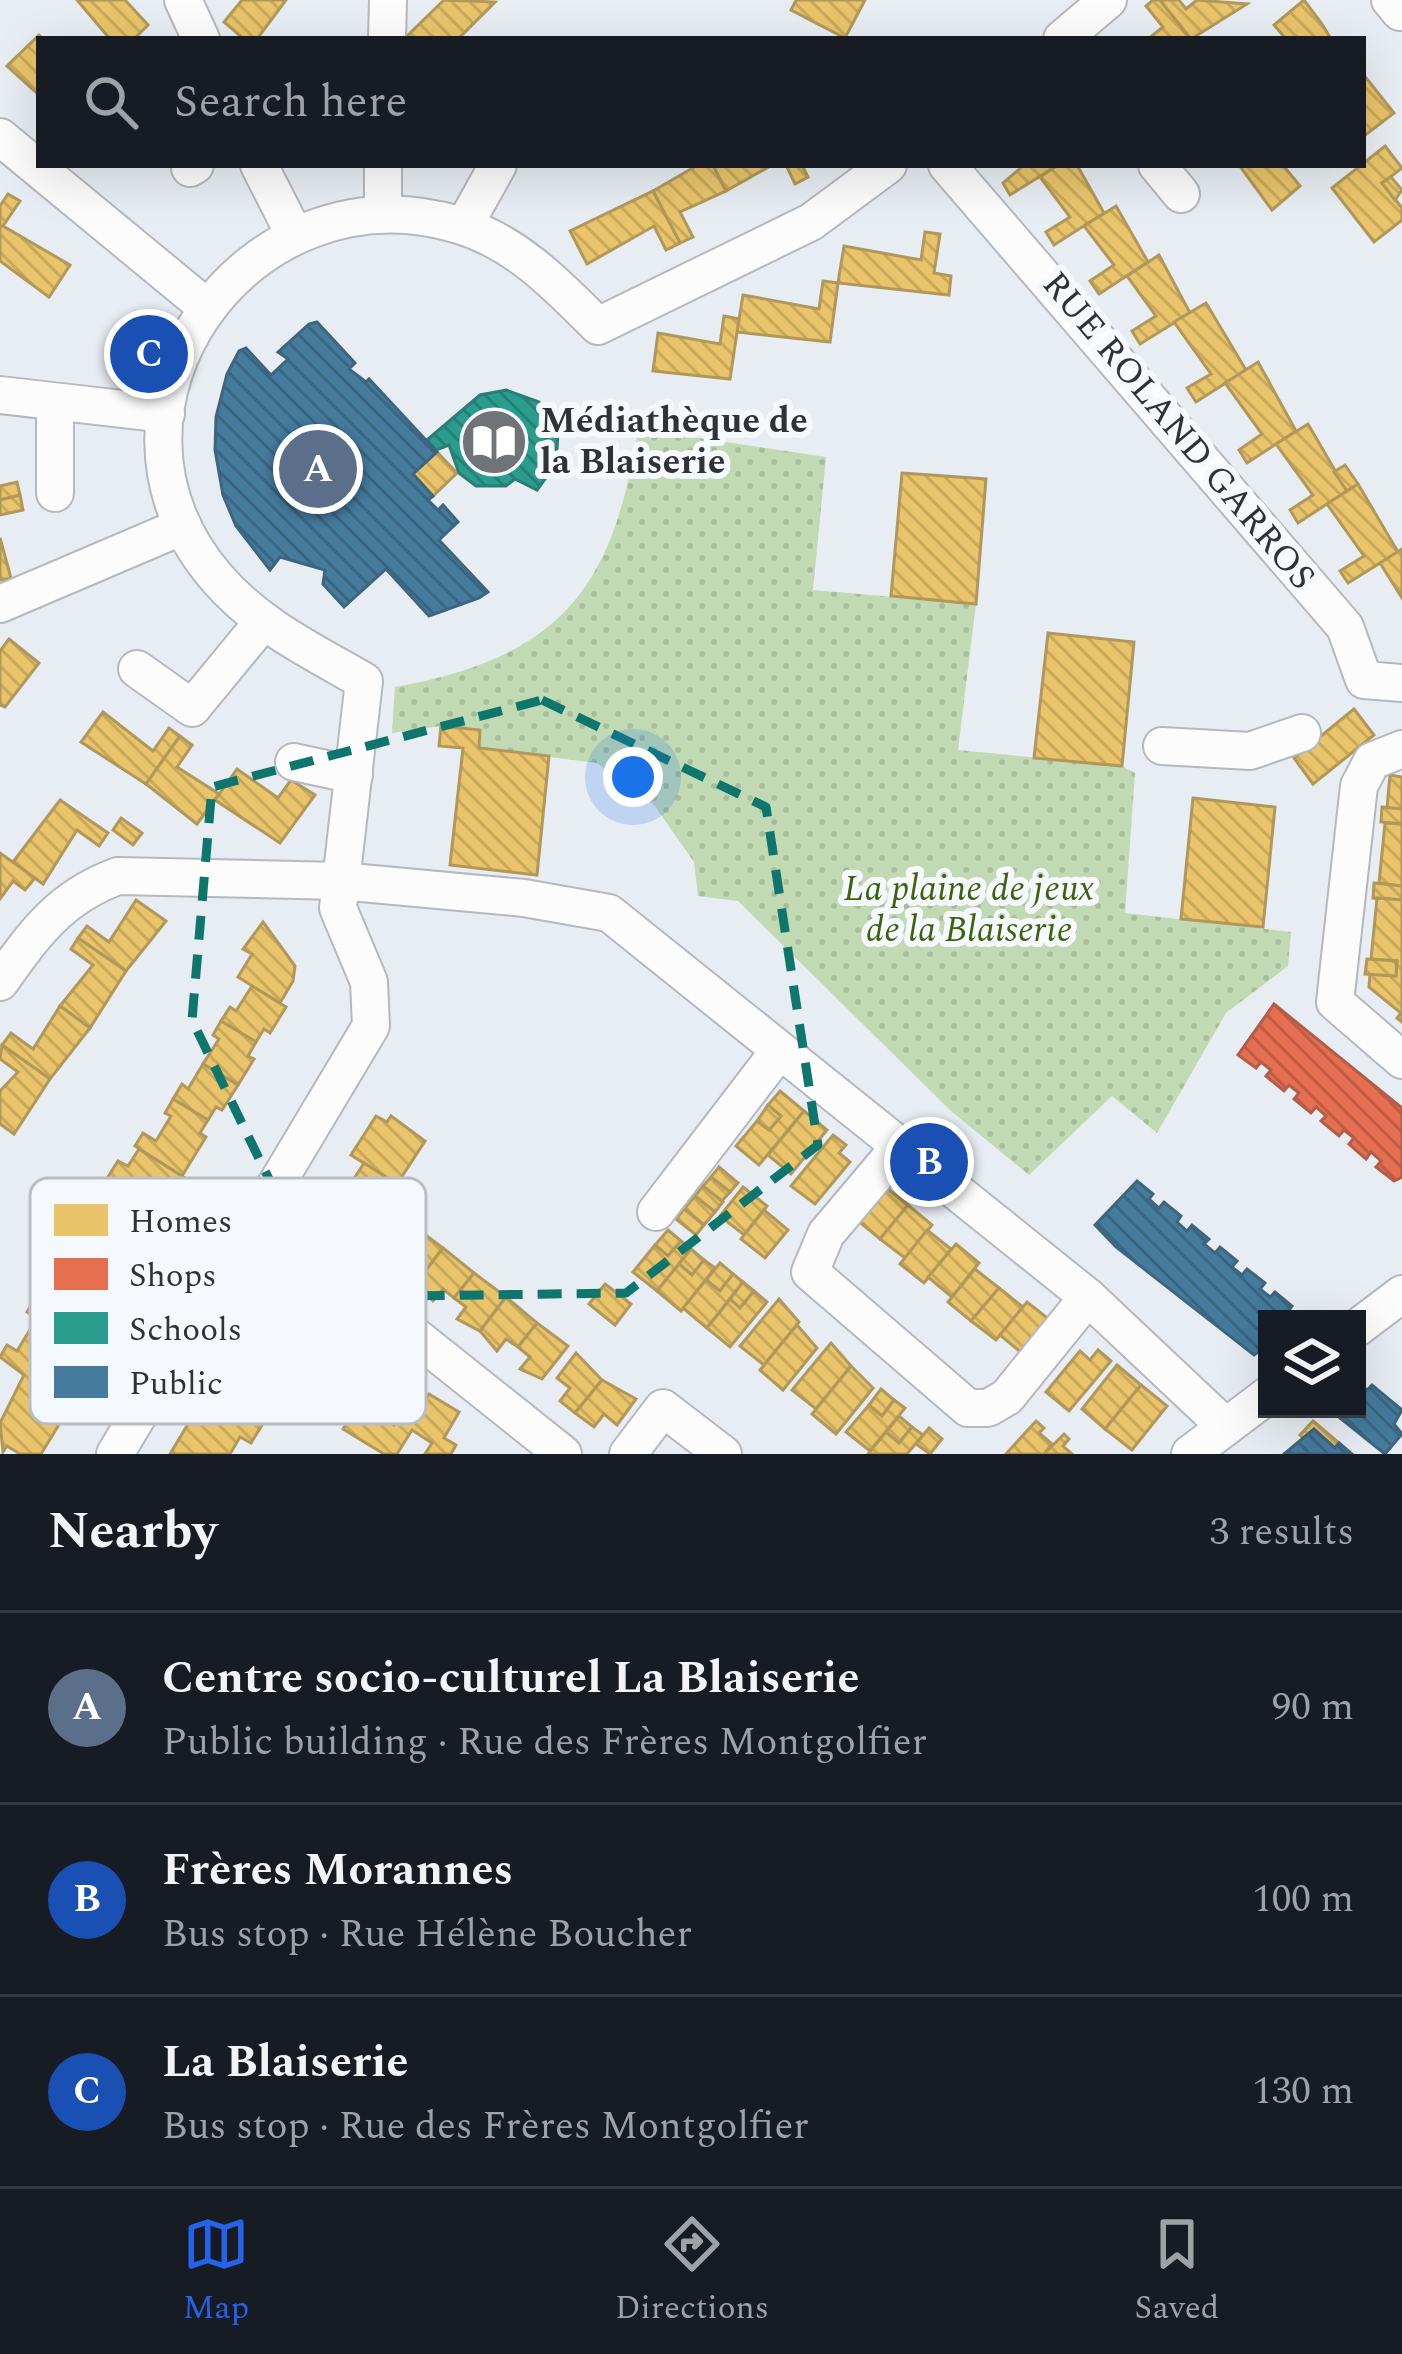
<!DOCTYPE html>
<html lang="en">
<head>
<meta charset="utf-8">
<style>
	body { margin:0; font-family:Spectral,serif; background:#242831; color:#f1f3f6 }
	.controls { position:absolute; right:36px; bottom:36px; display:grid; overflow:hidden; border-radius:0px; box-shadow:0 12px 48px #0002 }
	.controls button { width:108px; height:108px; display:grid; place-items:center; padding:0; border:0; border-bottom:3px solid #363941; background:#171b24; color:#f1f3f6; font:60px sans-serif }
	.you { position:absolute; left:633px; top:777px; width:42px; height:42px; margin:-30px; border:9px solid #fff; border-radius:50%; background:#1a73e8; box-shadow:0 0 0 18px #1a73e833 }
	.badge { display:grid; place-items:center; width:78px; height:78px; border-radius:50%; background:#2563eb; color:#fff; font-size:39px; font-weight:700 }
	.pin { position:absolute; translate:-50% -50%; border:6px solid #fff; box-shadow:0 3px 12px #0006 }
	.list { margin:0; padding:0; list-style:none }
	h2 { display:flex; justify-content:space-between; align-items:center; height:156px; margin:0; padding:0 48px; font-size:51px }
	h2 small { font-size:39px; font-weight:400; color:#9ea1a6 }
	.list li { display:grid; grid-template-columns:78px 1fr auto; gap:36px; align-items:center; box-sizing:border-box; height:192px; padding:0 48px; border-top:3px solid #363941 }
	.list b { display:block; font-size:45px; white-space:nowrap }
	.list p { margin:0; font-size:39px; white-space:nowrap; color:#9ea1a6 }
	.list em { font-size:39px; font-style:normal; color:#9ea1a6 }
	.icon { flex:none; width:66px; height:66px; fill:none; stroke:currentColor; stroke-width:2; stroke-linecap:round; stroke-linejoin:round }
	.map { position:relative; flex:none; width:1402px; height:1454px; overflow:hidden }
	.search { position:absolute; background:#171b24; box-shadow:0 12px 48px #0002; left:36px; right:36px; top:36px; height:132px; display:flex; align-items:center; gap:30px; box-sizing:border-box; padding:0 42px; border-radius:0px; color:#9ea1a6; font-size:45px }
	.sheet { height:732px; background:#171b24 }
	nav { display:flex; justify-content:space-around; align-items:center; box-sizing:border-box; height:168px; border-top:3px solid #363941; background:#171b24; font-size:33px; color:#9ea1a6 }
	nav a { display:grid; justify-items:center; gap:6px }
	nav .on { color:#2563eb }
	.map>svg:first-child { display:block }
</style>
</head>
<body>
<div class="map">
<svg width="1402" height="1454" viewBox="0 0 1402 1454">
	<defs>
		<pattern id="grass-dots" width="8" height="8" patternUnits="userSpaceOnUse" patternTransform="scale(3)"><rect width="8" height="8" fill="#c2dab3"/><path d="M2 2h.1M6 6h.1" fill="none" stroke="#a7bc9b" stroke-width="1.8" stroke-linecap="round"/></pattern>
		<pattern id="homes-back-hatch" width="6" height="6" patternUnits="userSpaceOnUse" patternTransform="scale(3)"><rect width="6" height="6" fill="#e9c46a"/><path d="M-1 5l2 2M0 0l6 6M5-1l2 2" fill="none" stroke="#c8a95c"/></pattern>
		<pattern id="shops-back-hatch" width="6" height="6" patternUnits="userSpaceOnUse" patternTransform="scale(3)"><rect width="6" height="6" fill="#e76f51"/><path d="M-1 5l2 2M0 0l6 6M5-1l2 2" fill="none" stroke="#bc5c44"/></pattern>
		<pattern id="schools-back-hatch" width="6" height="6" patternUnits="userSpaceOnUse" patternTransform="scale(3)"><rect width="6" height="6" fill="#2a9d8f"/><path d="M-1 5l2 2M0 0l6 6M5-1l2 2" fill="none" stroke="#248176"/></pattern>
		<pattern id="public-back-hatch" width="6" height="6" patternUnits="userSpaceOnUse" patternTransform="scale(3)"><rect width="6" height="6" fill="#457b9d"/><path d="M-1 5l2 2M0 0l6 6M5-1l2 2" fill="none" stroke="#3a6581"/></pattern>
	</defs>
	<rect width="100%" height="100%" fill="#e8edf3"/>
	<path fill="url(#grass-dots)" d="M638,429l188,28 -13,133 163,14 -18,146 164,16 13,7 -10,140 166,19 -3,34 -62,47 -69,120 -45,-37 -83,79 -78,-64 -213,-210 -40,-5 -4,-34 -40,-57 -57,-42 -118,-15 1,-18 -39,-4 -49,7 3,-46c165,-30 218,-97 243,-258z"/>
	<g fill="url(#homes-back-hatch)" stroke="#b1985a" stroke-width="3">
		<polygon points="77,0 125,0 148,25 134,39 110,39"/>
		<polygon points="242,0 286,0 257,39 244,39 224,22"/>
		<polygon points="444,0 495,2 458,39 404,39"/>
		<polygon points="796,0 865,0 845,38 791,10"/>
		<polygon points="1153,0 1160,0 1191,39 1148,39 1163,27 1146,6"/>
		<polygon points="1160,0 1179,0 1186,9 1197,0 1247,4 1191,39"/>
		<polygon points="1304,0 1322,24 1331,39 1286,39 1274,25"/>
		<polygon points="39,35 43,39 39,95 7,66"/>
		<polygon points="1363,74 1394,113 1364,136 1363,135"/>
		<polygon points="1385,146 1402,168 1382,183 1402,208 1402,220 1374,242 1332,188"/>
		<polygon points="698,165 713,165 726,191 680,212 693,237 680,243 653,191"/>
		<polygon points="713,165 772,165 726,191"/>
		<polygon points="786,165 802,165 808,177 795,184"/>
		<polygon points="1024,165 1058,165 1010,195 1003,183"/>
		<polygon points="1058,165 1077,165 1104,213 1054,245 1046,232 1070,217 1040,177"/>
		<polygon points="1239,165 1283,165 1300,186 1272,210"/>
		<polygon points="1391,177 1402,190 1395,200 1382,183"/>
		<polygon points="653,191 680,243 666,250 654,226 587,264 570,231"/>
		<polygon points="8,194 20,201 3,226 70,265 49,297 0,261 0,206"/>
		<polygon points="1116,206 1148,262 1099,294 1090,281 1114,265 1084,226"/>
		<polygon points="925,232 940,234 934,273 951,276 949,295 838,283 844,246 921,260"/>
		<polygon points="1159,255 1190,313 1140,344 1132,331 1156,316 1127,276"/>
		<polygon points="823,281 838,283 830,342 737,332 743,295 819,309"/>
		<polygon points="1206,303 1246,370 1196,402 1187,388 1211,374 1174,322"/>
		<polygon points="724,316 739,319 730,379 653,371 658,333 720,344"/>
		<polygon points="1258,362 1296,431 1247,463 1239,450 1262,434 1225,383"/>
		<polygon points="1308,424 1347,491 1298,523 1290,510 1313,495 1276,444"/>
		<polygon points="437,452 457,473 433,496 413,474"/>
		<polygon points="1345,465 1358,484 1347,491 1334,472"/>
		<polygon points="902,473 986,479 976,604 891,596"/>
		<polygon points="17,482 20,495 0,500 0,486"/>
		<polygon points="1358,484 1398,552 1348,583 1340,571 1364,556 1327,504"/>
		<polygon points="20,495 23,510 0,515 0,500"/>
		<polygon points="0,538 11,578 0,580"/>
		<polygon points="1402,549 1402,598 1380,563"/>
		<polygon points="1048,633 1134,642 1122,766 1034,758"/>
		<polygon points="9,639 39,663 5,707 0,705 0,651"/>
		<polygon points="1354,709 1374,735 1313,784 1294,758"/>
		<polygon points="103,712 153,751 169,728 180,736 146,784 81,742"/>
		<polygon points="441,726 480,730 479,748 549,756 537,875 450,865 463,748 439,746"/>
		<polygon points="180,736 192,745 177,767 219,794 197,824 146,784"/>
		<polygon points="237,769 278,798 291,780 315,795 280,843 215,800"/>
		<polygon points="1390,775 1402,777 1402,809 1387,808"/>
		<polygon points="1193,798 1275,807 1263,927 1181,919"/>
		<polygon points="60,800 108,833 99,846 77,830 43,884 13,862"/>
		<polygon points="1382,807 1402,809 1402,824 1381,822"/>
		<polygon points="121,818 142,833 133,845 113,830"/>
		<polygon points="1385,823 1402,824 1402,886 1379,883"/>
		<polygon points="0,853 35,878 25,890 13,881 0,899"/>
		<polygon points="1374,883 1402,886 1402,900 1373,898"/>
		<polygon points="1377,898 1402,900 1402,1022 1397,1018 1401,1013 1369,987 1370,974 1396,976 1397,961 1371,959"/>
		<polygon points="136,900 166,921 126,971 78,938 87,926 109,942"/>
		<polygon points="263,922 295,966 293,981 280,1003 238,977 252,954 243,949"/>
		<polygon points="78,938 126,971 90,1028 60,1006 93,965 71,949"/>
		<polygon points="1367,959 1397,961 1396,976 1365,974"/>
		<polygon points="252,986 286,1007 270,1033 264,1029 256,1042 221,1021 230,1007 236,1011"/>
		<polygon points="60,1006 90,1028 50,1079 2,1045 11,1033 33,1049"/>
		<polygon points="221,1021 256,1042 248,1056 254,1059 238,1085 203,1064 219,1039 213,1035"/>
		<polygon points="2,1045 50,1079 14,1134 0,1124 0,1091 18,1072 0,1059"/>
		<polygon points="203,1064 238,1085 222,1110 216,1107 208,1120 173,1099 182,1084 188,1089"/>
		<polygon points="780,1091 804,1111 759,1165 736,1146 757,1121 769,1130 781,1116 768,1105"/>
		<polygon points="173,1099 208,1120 200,1133 206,1137 182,1176 135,1146 143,1133 156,1141 171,1116 165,1113"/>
		<polygon points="768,1105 781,1116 769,1130 757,1121"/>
		<polygon points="804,1111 827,1130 791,1174 768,1155"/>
		<polygon points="376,1116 387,1122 391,1116 425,1141 397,1184 351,1155"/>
		<polygon points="833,1135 846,1145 839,1153 850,1162 815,1204 791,1186"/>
		<polygon points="139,1149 185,1178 174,1196 162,1189 147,1216 158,1222 137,1258 125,1251 109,1277 121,1285 99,1320 88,1313 72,1340 84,1346 62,1381 51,1375 38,1397 66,1413 41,1454 20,1454 7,1446 3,1452 0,1423 24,1375 0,1357 7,1345 17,1351 37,1318 27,1312 44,1283 54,1290 74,1256 65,1250 81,1222 91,1228 111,1194 101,1188 118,1161 128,1166"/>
		<polygon points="364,1163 397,1184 381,1210 348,1188"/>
		<polygon points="719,1167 738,1183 730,1192 711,1177"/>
		<polygon points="711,1177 730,1192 722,1201 703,1186"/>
		<polygon points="703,1186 723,1202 715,1212 695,1196"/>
		<polygon points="884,1186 908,1205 880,1239 857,1220"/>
		<polygon points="743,1187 767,1206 744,1235 720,1216"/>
		<polygon points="695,1196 715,1212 704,1225 684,1209"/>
		<polygon points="908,1205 932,1225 905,1258 880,1239"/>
		<polygon points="684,1209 704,1225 696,1235 676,1219"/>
		<polygon points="764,1210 788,1230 765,1258 741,1239"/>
		<polygon points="411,1224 443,1248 417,1282 397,1266 405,1257 393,1247"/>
		<polygon points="668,1230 681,1241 668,1256 655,1245"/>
		<polygon points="927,1230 951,1249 924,1283 900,1264"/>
		<polygon points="681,1241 691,1249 657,1291 633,1272 655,1245 668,1256"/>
		<polygon points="956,1244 979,1263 952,1297 928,1277"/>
		<polygon points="443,1248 474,1273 454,1298 443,1289 433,1301 417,1282"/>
		<polygon points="691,1249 704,1260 692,1275 679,1264"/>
		<polygon points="704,1260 715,1268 681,1311 657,1291 679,1264 692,1275"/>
		<polygon points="720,1263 733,1274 720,1291 706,1280"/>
		<polygon points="975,1269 999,1288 971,1321 948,1302"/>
		<polygon points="474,1273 506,1297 480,1331 457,1319 466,1307 454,1298"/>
		<polygon points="733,1274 743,1282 707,1328 683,1308 706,1280 720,1291"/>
		<polygon points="276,1280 333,1307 322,1325 312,1318 290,1354 301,1360 290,1378 280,1372 251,1419 262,1425 251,1443 240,1437 230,1454 170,1454 197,1409 220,1423 224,1414 231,1418 236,1410 207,1392 236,1344 259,1358 264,1350 270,1353 275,1345 246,1328"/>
		<polygon points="743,1282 754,1291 740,1308 730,1299"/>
		<polygon points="605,1284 631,1304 615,1325 589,1304"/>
		<polygon points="999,1288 1023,1307 996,1340 971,1321"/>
		<polygon points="754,1291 767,1302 730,1347 707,1328 730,1299 740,1308"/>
		<polygon points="506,1297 537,1323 518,1347 506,1339 497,1351 480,1331"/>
		<polygon points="779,1299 799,1322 764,1365 740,1346"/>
		<polygon points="1027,1302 1051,1321 1023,1354 1000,1335"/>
		<polygon points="537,1323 568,1346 542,1379 520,1369 530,1357 518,1347"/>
		<polygon points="797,1325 817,1348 783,1390 760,1370"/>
		<polygon points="831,1343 851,1366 816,1409 792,1390"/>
		<polygon points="1098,1350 1111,1361 1069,1411 1046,1392 1080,1351 1090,1360"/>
		<polygon points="357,1351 387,1369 372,1393 384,1401 376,1414 394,1425 402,1411 414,1419 429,1394 459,1412 444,1438 456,1445 451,1454 425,1454 432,1443 412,1430 397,1454 384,1454 343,1429 361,1400 341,1387 323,1417 298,1401 313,1376 322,1381 330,1368 342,1375"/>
		<polygon points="576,1353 602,1380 575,1413 560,1401 570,1388 557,1378"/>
		<polygon points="1117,1365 1141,1385 1105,1429 1082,1409"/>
		<polygon points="851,1366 873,1388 836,1434 812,1414"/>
		<polygon points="602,1380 636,1399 617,1425 604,1414 594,1427 575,1413"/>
		<polygon points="1141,1385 1167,1406 1132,1450 1105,1429"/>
		<polygon points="881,1389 894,1400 882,1416 869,1405"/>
		<polygon points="894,1400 905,1408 870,1451 846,1432 869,1405 882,1416"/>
		<polygon points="384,1401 402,1411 394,1425 376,1414"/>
		<polygon points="899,1416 912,1427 899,1443 886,1432"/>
		<polygon points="1036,1421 1044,1428 1039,1433 1052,1444 1044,1454 1006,1454"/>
		<polygon points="1313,1421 1339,1443 1335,1448 1314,1429 1305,1439 1300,1435"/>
		<polygon points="912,1427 923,1435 907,1454 868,1454 886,1432 899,1443"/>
		<polygon points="929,1428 942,1439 930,1454 916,1444"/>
		<polygon points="1064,1434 1069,1439 1063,1446 1072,1454 1044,1454"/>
	</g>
	<polygon fill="url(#shops-back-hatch)" stroke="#b05d49" stroke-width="3" points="1274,1004 1402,1108 1402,1177 1394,1181 1376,1167 1381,1161 1371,1152 1366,1159 1349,1144 1354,1138 1344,1130 1339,1136 1321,1121 1326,1116 1316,1107 1311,1113 1294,1099 1299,1093 1289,1085 1284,1091 1266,1076 1271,1070 1261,1062 1256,1068 1238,1055"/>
	<polygon fill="url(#schools-back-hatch)" stroke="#2c7d74" stroke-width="3" points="506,390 539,402 558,433 556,464 537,490 515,479 506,486 476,486 459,473 449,445 436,450 427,440 480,395"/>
	<g fill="url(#public-back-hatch)" stroke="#3e657e" stroke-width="3">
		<polygon points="317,322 355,363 349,369 366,382 369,379 437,452 413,474 433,496 428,500 438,510 443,505 458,522 439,540 488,592 479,598 429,616 386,569 344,607 323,584 325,570 280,557 270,570 236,526 223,495 215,450 216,417 227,374 239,351 246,348 271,375 288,359 278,352 309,324"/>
		<polygon points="1137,1181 1153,1194 1149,1199 1159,1208 1164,1202 1181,1216 1177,1222 1187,1231 1192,1225 1209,1239 1204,1244 1215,1253 1220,1247 1237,1261 1232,1267 1242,1275 1247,1269 1265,1283 1260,1289 1270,1297 1275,1292 1292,1306 1288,1312 1297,1319 1267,1319 1267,1346 1254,1355 1116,1247 1095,1225"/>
		<polygon points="1360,1385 1367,1390 1372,1385 1402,1410 1394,1424 1402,1434 1385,1454 1335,1414 1357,1409"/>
		<polygon points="1314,1429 1335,1448 1339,1443 1352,1454 1284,1454"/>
	</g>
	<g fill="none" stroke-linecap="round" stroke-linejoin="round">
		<defs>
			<g id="minor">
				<polyline points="183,0 201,39"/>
				<polyline points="1390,0 1400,12"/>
				<polyline points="387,39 388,0"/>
				<polyline points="1062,39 1108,0"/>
				<polyline points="0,137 205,306"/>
				<polyline points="259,165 295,236"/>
				<polyline points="383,165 383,214"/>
				<polyline points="947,165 1345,627 1364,680 1402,683"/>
				<polyline points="1157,165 1181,194"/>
				<polyline points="190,168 195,165"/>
				<polyline points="464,226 498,165"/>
				<polyline points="0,395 166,414"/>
				<polyline points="55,404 55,493"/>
				<polyline points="0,604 183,526"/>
				<polyline points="137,669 192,708 262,623"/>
				<polyline points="1162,746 1250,751 1302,733"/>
				<polyline points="1402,749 1372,761 1359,786 1335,1002 1402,1060"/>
				<polyline points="294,762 354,775"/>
				<path d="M0,982c34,-48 60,-85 118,-106l222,5 184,17 85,15 479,384 138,130"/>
				<polyline points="901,1145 826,1234 810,1272 968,1408 988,1408 1007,1397 1088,1297"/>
				<polyline points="257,1210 563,1454"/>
				<polyline points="656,1212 779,1051"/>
				<polyline points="1357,1328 1402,1294"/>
				<path d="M115,1454l256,-428 -2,-44 -31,-74 26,-227c-54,-31 -107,-56 -148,-104 -145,-170 33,-416 243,-352 57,17 98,60 139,101l213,-104 77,-57"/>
				<polyline points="628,1454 663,1408 723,1454"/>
				<polyline points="1190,1454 1267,1396"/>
			</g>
		</defs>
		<use href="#minor" stroke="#b5b8bd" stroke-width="40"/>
		<use href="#minor" stroke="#fcfcfd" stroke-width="36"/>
	</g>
	<path fill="none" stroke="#0f766e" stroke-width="9" stroke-dasharray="24 15" stroke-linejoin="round" d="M542,700l224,107 52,338 -192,148 -300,4 -134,-277 20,-233z"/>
	<defs>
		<symbol id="library-disc" viewBox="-11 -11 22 22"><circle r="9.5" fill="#707478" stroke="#f5f9fd"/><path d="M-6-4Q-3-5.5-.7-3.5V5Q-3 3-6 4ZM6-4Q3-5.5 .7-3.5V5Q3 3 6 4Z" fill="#fff"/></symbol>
	</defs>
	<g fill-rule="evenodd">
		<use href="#library-disc" x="456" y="404" width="76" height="76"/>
	</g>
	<g text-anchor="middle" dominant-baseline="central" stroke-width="12" stroke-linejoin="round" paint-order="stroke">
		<g font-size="36" font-weight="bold" fill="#2f3336" stroke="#f5f9fd" text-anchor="start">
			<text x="540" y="421">Médiathèque de<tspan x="540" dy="41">la Blaiserie</tspan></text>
		</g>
		<g font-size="36" fill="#2f3336" stroke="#f5f9fd">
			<text transform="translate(1178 431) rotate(50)">RUE ROLAND GARROS</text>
		</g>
		<g font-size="36" font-style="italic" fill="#3d620e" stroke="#f5f9fd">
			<text x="969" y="889">La plaine de jeux<tspan x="969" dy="41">de la Blaiserie</tspan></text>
		</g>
	</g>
	<rect x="30" y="1178" width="396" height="246" rx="18" fill="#f5f9fd" stroke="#babec1" stroke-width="3"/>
	<rect x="54" y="1204" width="54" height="32" fill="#e9c46a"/>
	<rect x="54" y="1258" width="54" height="32" fill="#e76f51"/>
	<rect x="54" y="1312" width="54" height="32" fill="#2a9d8f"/>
	<rect x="54" y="1366" width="54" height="32" fill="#457b9d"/>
	<g font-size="33" fill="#2f3336">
		<text x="129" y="1232">Homes</text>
		<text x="129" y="1286">Shops</text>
		<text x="129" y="1340">Schools</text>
		<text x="129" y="1394">Public</text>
	</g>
</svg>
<div class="controls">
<button><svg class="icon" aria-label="layers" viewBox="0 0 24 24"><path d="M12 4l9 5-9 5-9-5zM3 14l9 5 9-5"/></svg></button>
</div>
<div class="you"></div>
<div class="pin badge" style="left:318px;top:469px;background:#5c6f8a">A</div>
<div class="pin badge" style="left:929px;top:1162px;background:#1a4fb4">B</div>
<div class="pin badge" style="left:149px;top:354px;background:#1a4fb4">C</div>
<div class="search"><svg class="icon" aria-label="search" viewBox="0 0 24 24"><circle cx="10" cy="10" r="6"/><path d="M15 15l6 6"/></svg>Search here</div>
</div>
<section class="sheet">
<h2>Nearby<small>3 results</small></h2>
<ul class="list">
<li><span class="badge" style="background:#5c6f8a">A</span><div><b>Centre socio-culturel La Blaiserie</b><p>Public building · Rue des Frères Montgolfier</p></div><em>90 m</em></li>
<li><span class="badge" style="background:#1a4fb4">B</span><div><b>Frères Morannes</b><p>Bus stop · Rue Hélène Boucher</p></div><em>100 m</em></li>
<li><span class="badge" style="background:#1a4fb4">C</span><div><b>La Blaiserie</b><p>Bus stop · Rue des Frères Montgolfier</p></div><em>130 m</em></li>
</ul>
</section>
<nav>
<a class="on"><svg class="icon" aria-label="map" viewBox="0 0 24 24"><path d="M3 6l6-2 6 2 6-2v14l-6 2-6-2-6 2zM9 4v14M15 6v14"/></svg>Map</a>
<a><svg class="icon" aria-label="directions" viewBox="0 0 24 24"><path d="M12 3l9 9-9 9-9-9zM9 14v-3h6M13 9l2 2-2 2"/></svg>Directions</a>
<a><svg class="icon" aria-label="saved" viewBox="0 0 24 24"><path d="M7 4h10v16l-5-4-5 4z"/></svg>Saved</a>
</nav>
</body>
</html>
